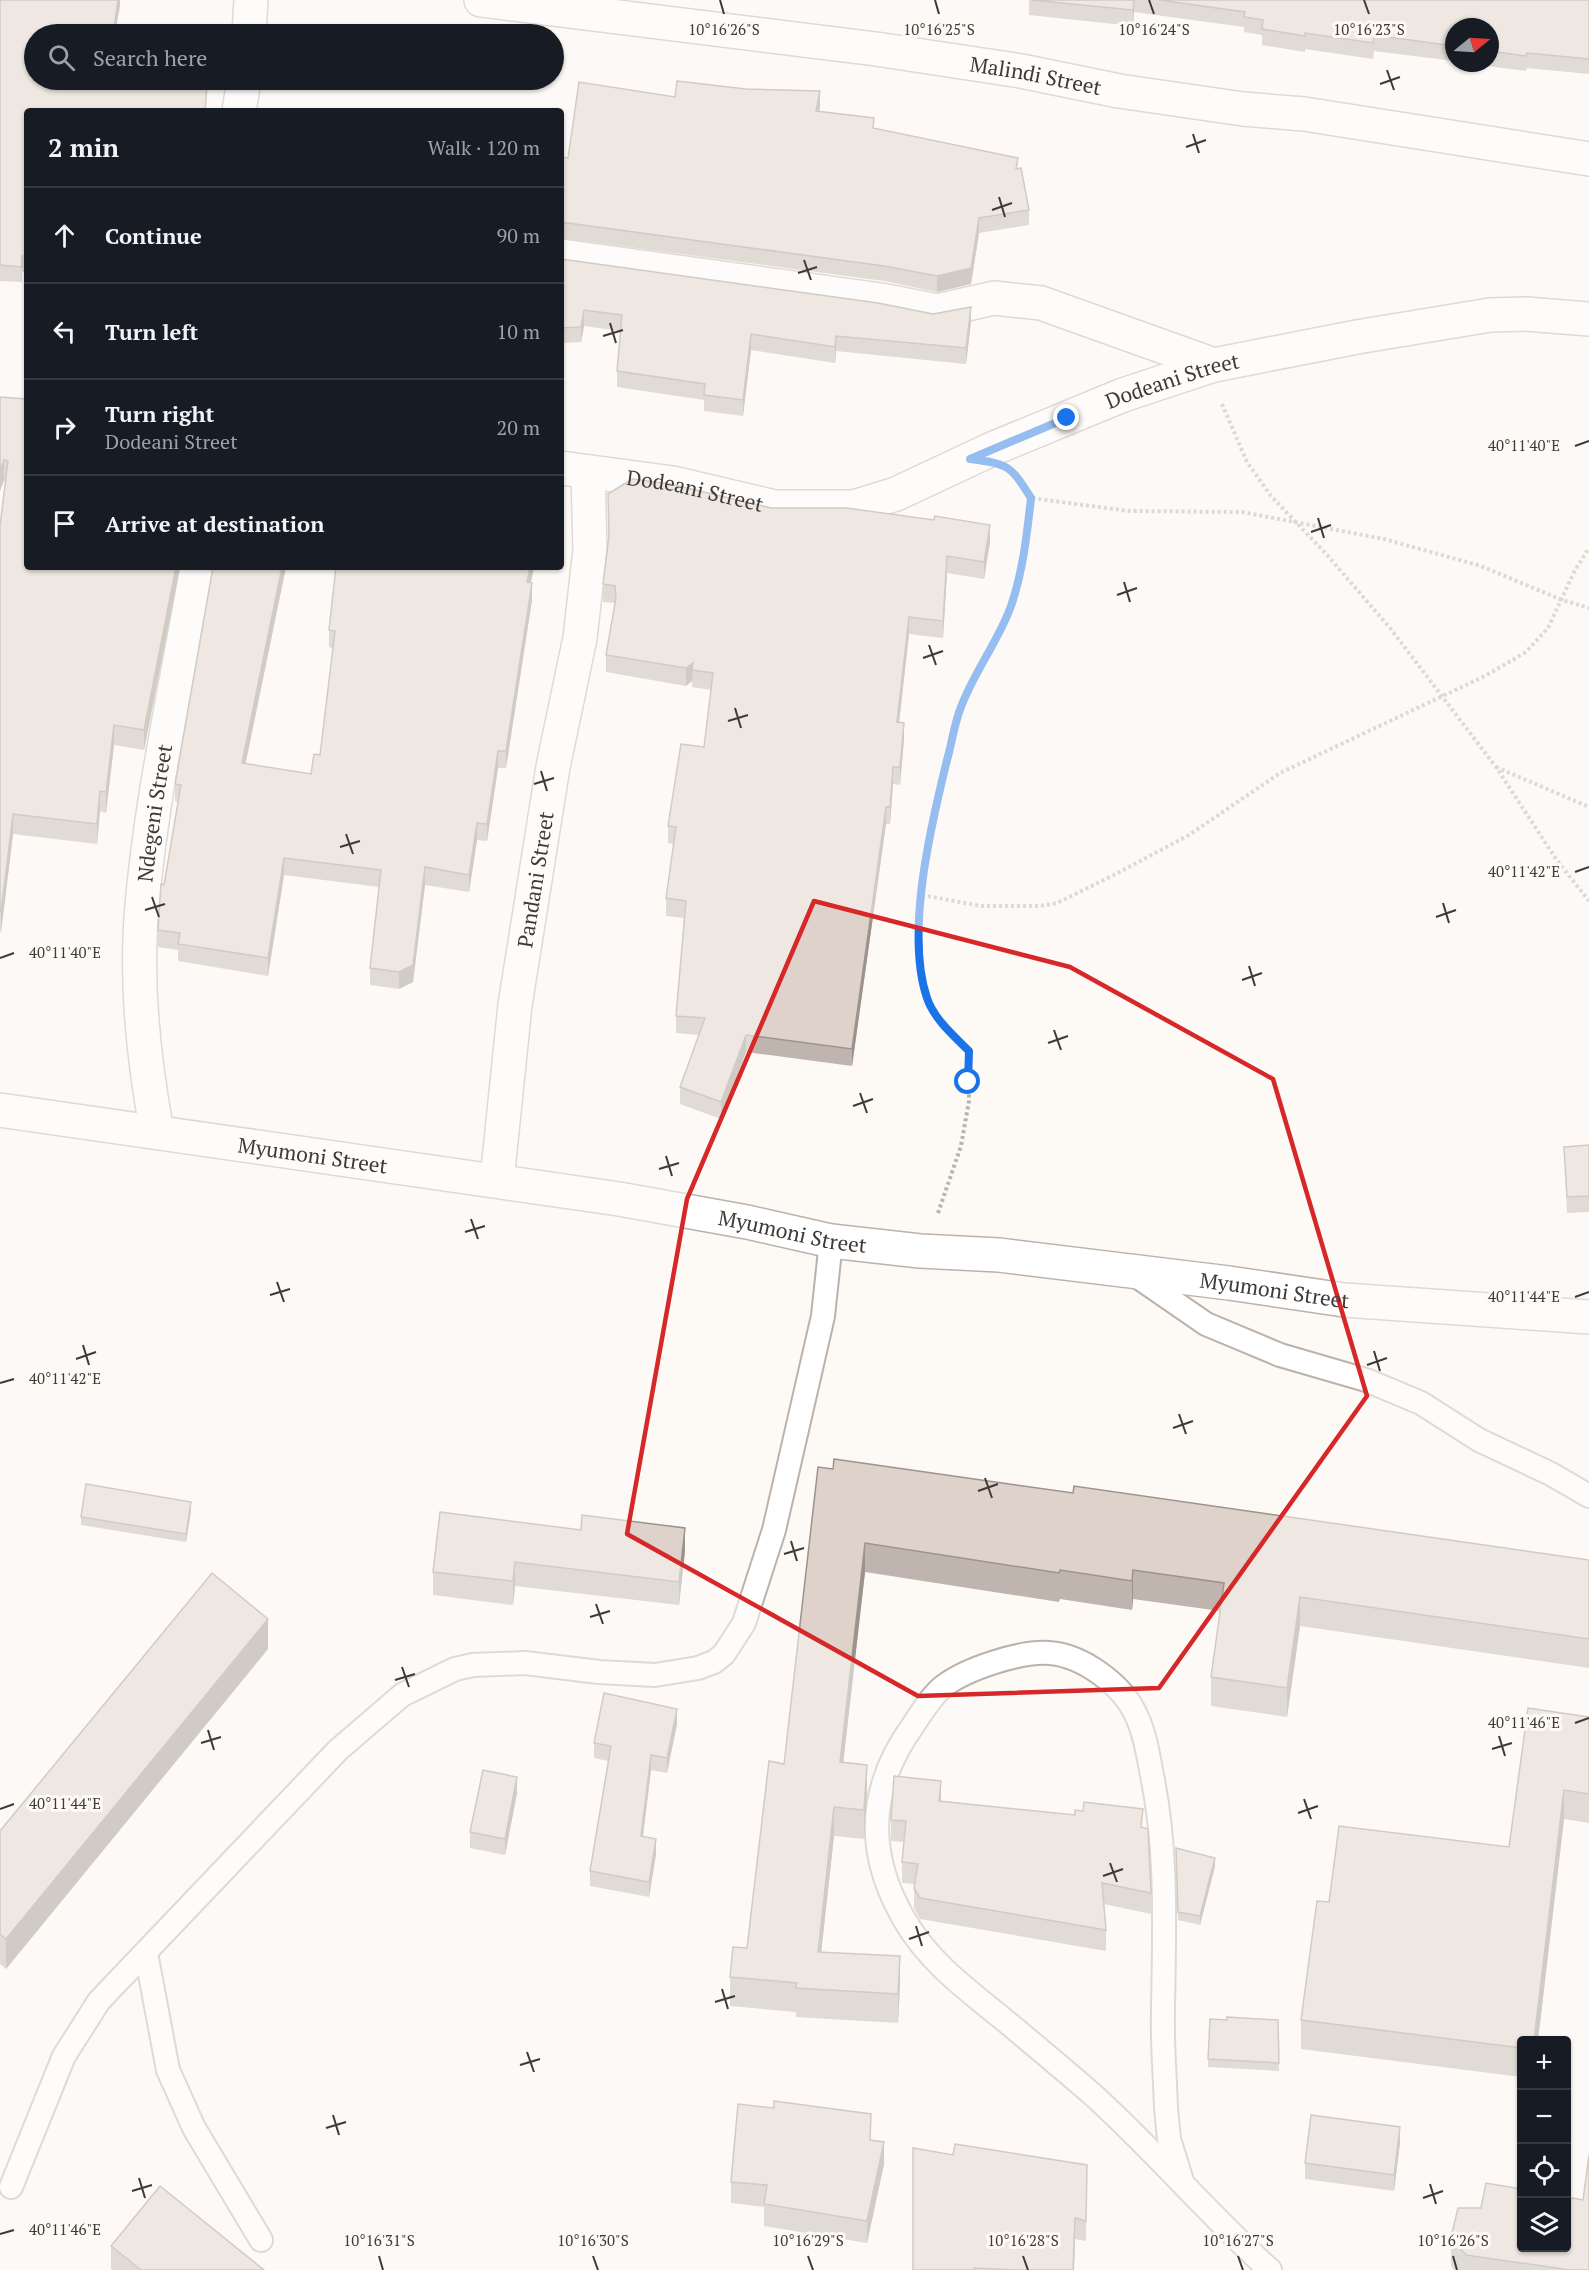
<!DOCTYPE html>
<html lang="en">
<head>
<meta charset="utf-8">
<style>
	body { margin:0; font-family:"PT Serif",serif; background:#20242c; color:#f1f3f6 }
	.controls { position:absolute; right:18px; bottom:18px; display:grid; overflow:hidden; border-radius:6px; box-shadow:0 2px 4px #0004 }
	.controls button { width:54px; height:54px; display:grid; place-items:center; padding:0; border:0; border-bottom:2px solid #363941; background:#171b24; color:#f1f3f6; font:30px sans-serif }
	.compass { position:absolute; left:1445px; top:18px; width:54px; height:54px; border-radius:50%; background:#171b24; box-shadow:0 2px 4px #0004; rotate:72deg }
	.stop { position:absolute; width:18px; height:18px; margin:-14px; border:4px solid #1a73e8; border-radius:50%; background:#fff }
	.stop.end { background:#1a73e8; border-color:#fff; box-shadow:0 2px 6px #0008 }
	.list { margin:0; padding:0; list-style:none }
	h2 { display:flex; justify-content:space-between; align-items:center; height:78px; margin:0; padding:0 24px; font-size:26px }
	h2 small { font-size:20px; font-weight:400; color:#9ea1a6 }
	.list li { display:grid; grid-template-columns:39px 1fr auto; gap:18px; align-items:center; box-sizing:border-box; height:96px; padding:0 24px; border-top:2px solid #363941 }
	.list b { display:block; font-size:22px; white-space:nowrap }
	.list p { margin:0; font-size:20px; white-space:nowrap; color:#9ea1a6 }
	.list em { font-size:20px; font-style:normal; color:#9ea1a6 }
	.icon { flex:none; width:33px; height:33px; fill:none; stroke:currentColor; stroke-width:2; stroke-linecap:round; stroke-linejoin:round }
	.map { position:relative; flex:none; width:1589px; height:2270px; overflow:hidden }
	.search { position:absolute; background:#171b24; box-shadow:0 2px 4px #0004; left:24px; top:24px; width:540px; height:66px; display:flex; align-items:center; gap:15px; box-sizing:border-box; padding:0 21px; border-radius:33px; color:#9ea1a6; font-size:22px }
	.panel { position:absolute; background:#171b24; box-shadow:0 2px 4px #0004; left:24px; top:108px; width:540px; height:462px; border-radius:6px }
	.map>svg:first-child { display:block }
</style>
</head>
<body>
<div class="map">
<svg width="1589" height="2270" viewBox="0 0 1589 2270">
	<rect width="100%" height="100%" fill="#fdf9f5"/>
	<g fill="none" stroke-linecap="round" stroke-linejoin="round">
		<defs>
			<g id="service">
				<polyline points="1132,1273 1206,1324 1280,1355 1366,1380 1421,1403 1479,1440 1551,1474 1589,1496"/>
				<polyline points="146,1953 168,2070 194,2128 261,2240"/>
				<path d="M1183,2184l-14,-45 -3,-31c-1,-32 -4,-65 -3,-97 1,-80 5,-157 -11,-236 -4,-20 -7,-42 -16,-60 -13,-30 -54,-60 -87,-62 -29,-2 -83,16 -105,33 -12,9 -22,26 -30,38 -46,63 -49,128 -10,195 23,41 62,70 98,99 30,25 60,50 90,76 62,56 116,120 178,176"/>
				<polyline points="11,2187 64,2056 99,2001 338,1750 402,1695 455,1669 473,1665 525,1663 599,1672 655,1675 698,1668 714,1662 724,1654 744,1623 774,1530 823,1316 831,1241"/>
			</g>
			<g id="minor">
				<path id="s1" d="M481,0l395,49 145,22 98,20 124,18 61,5 285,45"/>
				<polyline points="249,34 251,0"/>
				<polyline points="239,111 244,80"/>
				<polyline points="561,256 881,300 937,311 994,298 1041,303 1214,365"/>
				<path id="s2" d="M561,468l112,15 102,24h79l42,-13 96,-45 131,-54 91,-30 143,-28 133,-22 36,-1 63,5"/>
				<path id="s3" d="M0,1110l619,89 128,23 84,19 89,10 79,4 230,28 115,17 245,17"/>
				<path id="s4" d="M157,1132c-13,-70 -21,-143 -16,-214 9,-117 36,-235 56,-351"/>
				<path id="s5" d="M497,1180l18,-175 38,-238 27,-129 10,-88 -2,-78"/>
			</g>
		</defs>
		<use href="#service" stroke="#bdb2aa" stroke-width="26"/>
		<use href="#minor" stroke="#bdb2aa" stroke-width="36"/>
		<g stroke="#b7b3af" stroke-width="4" stroke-dasharray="3 3" stroke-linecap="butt">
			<polyline points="1222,404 1247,462 1271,496 1328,556 1390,628 1496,767 1556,859 1589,901"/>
			<polyline points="1019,479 1031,498 1129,511 1242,512 1384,539 1481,566 1562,600 1589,608"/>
			<polyline points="1496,767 1589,807"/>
			<polyline points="922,895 981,906 1039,906 1057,903 1112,876 1189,835 1280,773 1485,676 1526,652 1548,628 1575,570 1589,548"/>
			<path d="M938,1213l23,-67 8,-45v-50c-15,-15 -34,-32 -42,-53 -22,-64 4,-173 20,-238 5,-17 7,-36 14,-53 13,-35 38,-67 50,-101 12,-35 16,-72 20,-108"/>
		</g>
		<use href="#service" stroke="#fff" stroke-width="22"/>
		<use href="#minor" stroke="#fff" stroke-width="33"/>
	</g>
	<g fill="#bfb5ae">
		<polygon points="0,0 120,0 120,6 34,34 207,102 27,111 27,272 22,272 22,282 0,281"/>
		<polygon points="1029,0 1589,0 1589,74 1527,68 1526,71 1465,63 1490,63 1490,27 1454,27 1454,61 1374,51 1373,59 1305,49 1305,52 1262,45 1262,35 1244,32 1244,27 1134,12 1133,26 1029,15"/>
		<polygon points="675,97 820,107 819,111 874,128 1018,168 1029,210 1029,225 979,233 971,284 937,292 884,281 561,238 561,157 568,158"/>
		<polygon points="561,259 971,322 966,364 836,351 835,363 751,350 743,416 704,411 704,400 617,387 617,371 621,331 584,326 581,342 561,343"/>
		<polygon points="0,397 180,567 144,750 114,745 106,813 100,811 97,844 13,834 1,932 0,932 0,526 5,481 4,480 0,491"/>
		<polygon points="771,508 990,542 984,579 947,573 943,638 909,634 899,723 904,740 900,785 893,784 890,824 886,824 852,1066 746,1052 721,1119 680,1104 680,1087 699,1035 676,1033 676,1016 684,918 666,916 666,898 674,844 668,843 668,826 704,747 711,690 692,687 692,681 686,686 606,672 606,655 615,603 603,602 603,584"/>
		<polygon points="213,567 286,567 245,764 311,774 320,755 333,648 329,647 329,630 336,567 534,567 531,583 532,600 506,768 498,768 487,841 477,840 469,892 425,885 413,982 399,989 370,985 370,968 379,887 284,875 268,976 178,961 178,950 158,947 158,930 164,885 178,802 175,801 175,784"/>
		<polygon points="1589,1145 1589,1212 1567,1213 1564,1147"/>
		<polygon points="833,1469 1073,1493 1589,1560 1589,1668 1300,1626 1287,1717 1211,1706 1211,1677 1220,1611 1133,1599 1132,1610 1060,1599 1059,1602 865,1572 843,1762 867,1794 864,1839 834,1836 821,1952 900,1985 898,2023 796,2017 796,2012 730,2006 730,1977 747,1948 784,1764"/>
		<polygon points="191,1511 186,1542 81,1525 81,1517"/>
		<polygon points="440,1512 685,1551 679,1605 515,1586 513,1605 433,1595 433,1572"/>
		<polygon points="268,1649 6,1969 0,1964 0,1831"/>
		<polygon points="1589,1717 1589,1823 1564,1819 1538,2040 1521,2040 1521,2077 1301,2049 1301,2020 1329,1902 1509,1847"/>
		<polygon points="677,1724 667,1773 651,1770 643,1837 656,1854 649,1897 590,1886 590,1871 608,1761 594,1758 594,1743"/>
		<polygon points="517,1793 505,1855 470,1848 470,1832"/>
		<polygon points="941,1801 1143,1828 1151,1893 1151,1914 1104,1904 1106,1930 1106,1951 920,1919 914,1908 914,1884 902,1883 902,1862 904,1842 891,1841 891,1820"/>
		<polygon points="1176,1848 1215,1866 1200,1925 1178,1920"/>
		<polygon points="1278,2020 1279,2071 1208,2067 1208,2059"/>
		<polygon points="871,2140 884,2164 867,2243 764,2226 764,2207 731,2203 731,2182"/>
		<polygon points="1400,2143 1394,2191 1305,2179 1305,2163"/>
		<polygon points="953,2155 1087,2165 1086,2241 1075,2239 1074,2270 913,2270"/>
		<polygon points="1583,2200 1589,2270 1454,2270 1451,2266 1451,2237 1481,2208"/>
		<polygon points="111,2246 264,2270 112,2270 111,2269"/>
	</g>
	<g fill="#9b938d">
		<polygon points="118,0 120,0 120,6 115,34 113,34"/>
		<polygon points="1134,0 1134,12 1133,26 1133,10"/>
		<polygon points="820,91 820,107 816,127 816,111"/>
		<polygon points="979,218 979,233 971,284 937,292 937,276"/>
		<polygon points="971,307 971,322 966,364 966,348"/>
		<polygon points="584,310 584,326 581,342 581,327"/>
		<polygon points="751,334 751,350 743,416 743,400"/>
		<polygon points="836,336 836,351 835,363 835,347"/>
		<polygon points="4,460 4,480 0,491 0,471"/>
		<polygon points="990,525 990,542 984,579 984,562"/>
		<polygon points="947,556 947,573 943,638 943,621"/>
		<polygon points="176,567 180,567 144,750 144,730"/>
		<polygon points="282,567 286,567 242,781 242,763"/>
		<polygon points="530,567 534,567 527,599 527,582"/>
		<polygon points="532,583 532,600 506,768 506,751"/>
		<polygon points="909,617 909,634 897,740 897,722"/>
		<polygon points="693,663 692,681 686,686 686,668"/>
		<polygon points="904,723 904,740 900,785 900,767"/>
		<polygon points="114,725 114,745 106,813 106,792"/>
		<polygon points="498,751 498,768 487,841 487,824"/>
		<polygon points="893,767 893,784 890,824 890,807"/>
		<polygon points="100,791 100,811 97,844 97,824"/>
		<polygon points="886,807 886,824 852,1066 852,1049"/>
		<polygon points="13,814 13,834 1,932 1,912"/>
		<polygon points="477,823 477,840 469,892 469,875"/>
		<polygon points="284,858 284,875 268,976 268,958"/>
		<polygon points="425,867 425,885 413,982 399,989 399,972"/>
		<polygon points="746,1035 746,1052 721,1119 721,1102"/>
		<polygon points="191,1502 191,1511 186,1542 186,1534"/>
		<polygon points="685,1528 685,1551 679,1605 679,1582"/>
		<polygon points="865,1543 865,1572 840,1791 840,1762"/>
		<polygon points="515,1562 515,1586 513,1605 513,1581"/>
		<polygon points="1133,1570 1133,1599 1132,1610 1132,1581"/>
		<polygon points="1300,1597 1300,1626 1287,1717 1287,1688"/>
		<polygon points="268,1619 268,1649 6,1969 6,1939"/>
		<polygon points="677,1709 677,1724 667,1773 667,1758"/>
		<polygon points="651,1755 651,1770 641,1851 641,1836"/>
		<polygon points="867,1765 867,1794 864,1839 864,1810"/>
		<polygon points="517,1777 517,1793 505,1855 505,1839"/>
		<polygon points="941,1781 941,1801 939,1801"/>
		<polygon points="1564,1790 1564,1819 1538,2040 1534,2040"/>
		<polygon points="834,1807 834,1836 818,1981 818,1952"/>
		<polygon points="656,1839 656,1854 649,1897 649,1882"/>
		<polygon points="1215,1858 1215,1866 1200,1925 1200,1916"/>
		<polygon points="900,1956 900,1985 898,2023 898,1994"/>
		<polygon points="1400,2127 1400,2143 1394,2191 1394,2175"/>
		<polygon points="884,2142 884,2164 867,2243 867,2221"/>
		<polygon points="1075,2218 1074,2270 1073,2270"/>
	</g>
	<g fill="#ded2ca" stroke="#9b938d" stroke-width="1.5">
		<polygon points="0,0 118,0 113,34 34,34 34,80 147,80 207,86 205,111 27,111 27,256 22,256 22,267 0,265"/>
		<polygon points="1031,0 1134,0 1133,10"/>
		<polygon points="1159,0 1589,0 1589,59 1527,53 1526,56 1490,51 1490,27 1454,27 1454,46 1374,35 1373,43 1305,33 1305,36 1262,29 1263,20 1244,17 1245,12"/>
		<polygon points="677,81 746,89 820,91 816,111 874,118 873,128 1018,158 1016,169 1021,168 1029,210 979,218 971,268 937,276 884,266 561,222 561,157 568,158 579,82 675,97"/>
		<polygon points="561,259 878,303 933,314 971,307 966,348 836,336 835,347 751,334 743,400 704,395 705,384 617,371 622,315 584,310 581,327 561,328"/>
		<polygon points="0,397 27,399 27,567 176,567 144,730 114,725 106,792 100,791 97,824 13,814 1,912 0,911 0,526 8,461 4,460 0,471"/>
		<polygon points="632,479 670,484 771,508 846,508 934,520 935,516 990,525 984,562 947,556 943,621 909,617 897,722 904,723 900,767 893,767 890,807 886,807 852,1049 746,1035 721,1102 680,1087 705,1018 676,1016 686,901 666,898 676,827 668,826 681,744 704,747 713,673 692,670 693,663 686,668 606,655 616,598 615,586 603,584 609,535 608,494"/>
		<polygon points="213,567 282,567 242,763 311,774 314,754 320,755 335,631 329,630 336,567 530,567 527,582 532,583 506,751 498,751 487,824 477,823 469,875 425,867 413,965 399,972 370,968 381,870 284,858 268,958 178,944 180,933 158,930 161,884 164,885 181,785 175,784"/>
		<polygon points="1589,1145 1589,1196 1567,1197 1564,1147"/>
		<polygon points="834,1459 1073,1493 1074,1486 1589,1560 1589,1639 1300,1597 1287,1688 1211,1677 1224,1583 1133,1570 1132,1581 1060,1570 1059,1573 865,1543 840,1762 867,1765 864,1810 834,1807 818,1952 900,1956 898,1994 796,1988 797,1983 730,1977 733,1947 747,1948 769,1761 784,1764 818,1467 833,1469"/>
		<polygon points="86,1484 191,1502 186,1534 81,1517"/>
		<polygon points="440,1512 581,1530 582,1515 685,1528 679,1582 515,1562 513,1581 433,1572"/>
		<polygon points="212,1573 268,1619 6,1939 0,1934 0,1831"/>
		<polygon points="604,1693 677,1709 667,1758 651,1755 641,1836 656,1839 649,1882 590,1871 611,1746 594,1743"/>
		<polygon points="1528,1708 1589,1717 1589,1794 1564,1790 1534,2040 1521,2040 1521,2048 1301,2020 1317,1901 1329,1902 1339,1826 1509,1847"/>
		<polygon points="483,1770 517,1777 505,1839 470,1832"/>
		<polygon points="894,1776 941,1781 939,1801 1075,1815 1075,1810 1083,1811 1084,1802 1143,1809 1141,1827 1148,1829 1151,1893 1102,1883 1106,1930 920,1898 914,1888 918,1864 902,1862 906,1821 891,1820"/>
		<polygon points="1176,1848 1215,1858 1200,1916 1178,1912"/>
		<polygon points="1227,2017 1278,2020 1279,2063 1208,2059 1210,2019 1227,2020"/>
		<polygon points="774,2101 871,2114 870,2140 884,2142 867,2221 764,2204 767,2185 731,2182 738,2104 774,2108"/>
		<polygon points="1311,2115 1400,2127 1394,2175 1305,2163"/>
		<polygon points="955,2144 1087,2165 1086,2221 1075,2218 1073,2270 1018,2270 974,2268 974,2270 913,2270 913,2148 953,2155"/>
		<polygon points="1589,2155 1589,2270 1570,2270 1466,2255 1451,2237 1458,2208 1481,2208 1486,2183 1521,2189 1521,2247 1566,2247 1566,2197 1583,2200"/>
		<polygon points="160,2186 264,2270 141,2270 111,2246"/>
	</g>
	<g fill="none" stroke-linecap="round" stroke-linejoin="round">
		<path stroke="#1a73e8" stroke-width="8" d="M968,1082l1,-31c-15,-15 -35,-32 -42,-53 -22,-65 4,-173 20,-238 5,-17 7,-36 14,-53 13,-35 38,-67 50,-101 12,-35 16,-72 20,-108 -21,-33 -22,-34 -61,-39l97,-41"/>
	</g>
	<path d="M0 0H1589V2270H0ZM814,901l256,66 203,112 94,317 -208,292 -241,8 -291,-162 60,-335z" fill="#fdf9f5" fill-opacity=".55" fill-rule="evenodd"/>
	<path fill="none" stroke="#d62828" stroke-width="4.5" stroke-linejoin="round" d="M814,901l256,66 203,112 94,317 -208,292 -241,8 -291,-162 60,-335z"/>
	<path fill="none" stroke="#3e3a36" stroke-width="2" d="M720,0l4,14M935,0l4,14M1149,0l5,14M1364,0l5,14M1387,70l7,20M1380,84l20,-7M1193,134l6,19M1186,147l20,-7M999,197l6,20M992,210l20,-7M804,260l7,20M798,273l19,-6M610,323l6,20M603,336l20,-6M1575,446l14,-5M1318,518l6,20M1311,532l20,-7M1124,582l6,20M1117,595l20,-7M929,645l7,20M923,658l20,-7M735,708l6,20M728,721l20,-6M541,771l6,20M534,784l20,-6M346,834l7,20M340,847l20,-6M1575,872l14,-5M152,897l7,20M1443,903l6,20M145,910l20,-6M1436,917l20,-7M0,958l14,-5M1249,966l6,20M1242,980l20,-7M1054,1030l7,20M1048,1043l20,-7M860,1093l7,20M853,1106l20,-7M666,1156l6,20M659,1169l20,-6M471,1219l7,20M465,1232l20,-6M277,1282l7,20M270,1295l20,-6M1575,1297l14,-5M83,1345l6,20M1374,1351l6,20M76,1359l20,-7M1367,1365l20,-7M0,1383l14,-4M1179,1414l7,20M1173,1428l20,-7M985,1478l7,20M978,1491l20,-7M791,1541l6,20M784,1554l20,-6M596,1604l7,20M590,1617l20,-6M402,1667l7,20M395,1680l20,-6M1575,1723l14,-5M208,1730l6,20M1499,1736l6,20M201,1743l20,-6M1492,1749l20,-6M1304,1799l7,20M0,1809l14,-5M1298,1813l20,-7M1110,1863l7,19M1103,1876l20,-7M916,1926l6,20M909,1939l20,-7M722,1989l6,20M715,2002l20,-6M527,2052l7,20M520,2065l20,-6M333,2115l6,20M326,2128l20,-6M139,2178l6,20M1430,2184l6,20M132,2191l20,-6M1423,2198l20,-7M0,2234l14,-4M379,2256l4,14M593,2256l5,14M808,2256l5,14M1023,2256l5,14M1238,2256l5,14M1453,2256l4,14"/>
	<g text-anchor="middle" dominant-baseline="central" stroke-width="6" stroke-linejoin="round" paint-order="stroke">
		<g font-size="21" fill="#3e3a36" stroke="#fdf9f5">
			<text stroke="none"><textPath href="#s1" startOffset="560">Malindi Street</textPath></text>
			<text stroke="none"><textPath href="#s2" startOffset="640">Dodeani Street</textPath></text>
			<text stroke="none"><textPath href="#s2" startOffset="136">Dodeani Street</textPath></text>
			<text stroke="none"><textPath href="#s4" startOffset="321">Ndegeni Street</textPath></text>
			<text stroke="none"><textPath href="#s5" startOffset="303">Pandani Street</textPath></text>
			<text stroke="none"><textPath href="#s3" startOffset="316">Myumoni Street</textPath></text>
			<text stroke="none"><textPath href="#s3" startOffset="802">Myumoni Street</textPath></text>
			<text stroke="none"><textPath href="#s3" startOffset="1288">Myumoni Street</textPath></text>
		</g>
	</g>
	<g font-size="15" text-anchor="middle" fill="#3e3a36" stroke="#fdf9f5" stroke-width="6" stroke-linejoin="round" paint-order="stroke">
		<text x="724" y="35">10°16'26"S</text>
		<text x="939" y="35">10°16'25"S</text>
		<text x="1154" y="35">10°16'24"S</text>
		<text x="1369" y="35">10°16'23"S</text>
		<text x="1524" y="451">40°11'40"E</text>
		<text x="1524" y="877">40°11'42"E</text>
		<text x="65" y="958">40°11'40"E</text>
		<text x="1524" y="1302">40°11'44"E</text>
		<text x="65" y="1384">40°11'42"E</text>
		<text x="1524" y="1728">40°11'46"E</text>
		<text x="65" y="1809">40°11'44"E</text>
		<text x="65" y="2235">40°11'46"E</text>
		<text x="379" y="2246">10°16'31"S</text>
		<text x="593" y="2246">10°16'30"S</text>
		<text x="808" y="2246">10°16'29"S</text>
		<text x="1023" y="2246">10°16'28"S</text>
		<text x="1238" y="2246">10°16'27"S</text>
		<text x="1453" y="2246">10°16'26"S</text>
	</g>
</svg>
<div class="controls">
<button>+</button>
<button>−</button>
<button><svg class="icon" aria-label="locate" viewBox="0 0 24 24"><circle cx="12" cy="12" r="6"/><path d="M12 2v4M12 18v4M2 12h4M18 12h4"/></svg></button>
<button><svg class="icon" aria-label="layers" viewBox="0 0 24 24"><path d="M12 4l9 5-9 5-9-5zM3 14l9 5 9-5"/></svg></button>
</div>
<svg class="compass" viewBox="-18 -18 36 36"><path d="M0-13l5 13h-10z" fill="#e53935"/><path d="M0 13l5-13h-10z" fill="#9ea1a6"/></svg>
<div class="stop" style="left:968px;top:1082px"></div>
<div class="stop end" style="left:1067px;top:418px"></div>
<div class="search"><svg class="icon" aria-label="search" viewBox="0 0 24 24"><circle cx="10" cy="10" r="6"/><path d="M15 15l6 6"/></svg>Search here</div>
<section class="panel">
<h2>2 min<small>Walk · 120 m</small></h2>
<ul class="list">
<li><svg class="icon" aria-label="ahead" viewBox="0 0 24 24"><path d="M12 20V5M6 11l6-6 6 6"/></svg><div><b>Continue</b></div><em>90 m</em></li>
<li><svg class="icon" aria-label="left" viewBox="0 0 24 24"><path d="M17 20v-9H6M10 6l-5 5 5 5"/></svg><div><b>Turn left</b></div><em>10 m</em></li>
<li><svg class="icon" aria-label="right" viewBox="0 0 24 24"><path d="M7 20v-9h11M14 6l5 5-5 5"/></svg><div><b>Turn right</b><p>Dodeani Street</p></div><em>20 m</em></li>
<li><svg class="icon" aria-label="arrive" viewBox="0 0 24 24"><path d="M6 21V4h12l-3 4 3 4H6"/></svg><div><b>Arrive at destination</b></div></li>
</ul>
</section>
</div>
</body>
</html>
